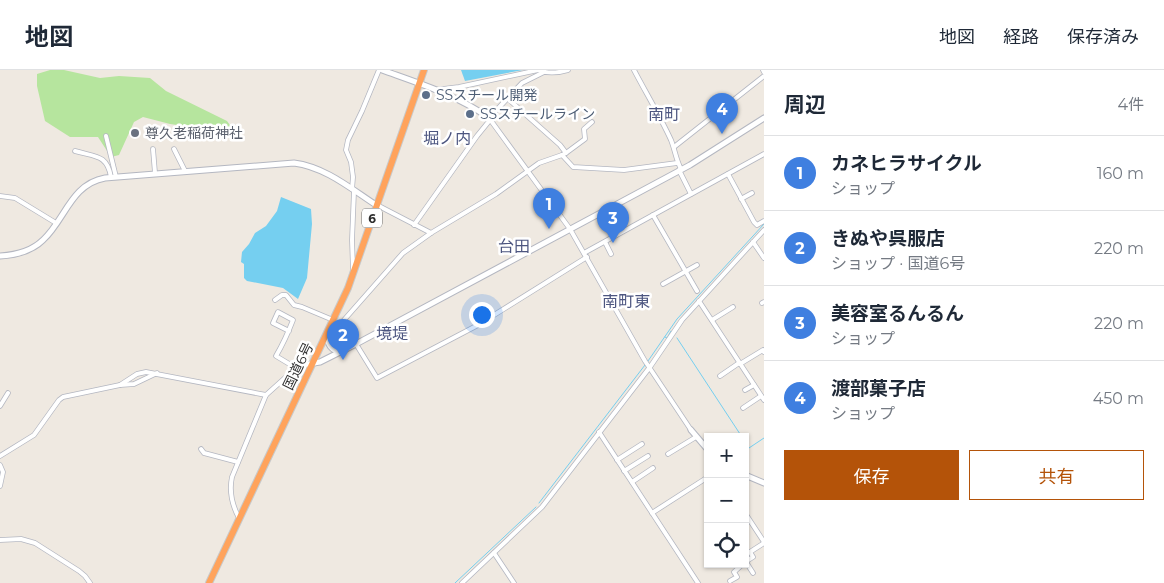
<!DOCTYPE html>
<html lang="ja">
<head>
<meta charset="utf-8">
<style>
	body { margin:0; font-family:Montserrat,"Noto Sans JP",sans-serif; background:#f2f2f3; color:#1f2937 }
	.controls { position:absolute; right:15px; bottom:15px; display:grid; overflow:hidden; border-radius:0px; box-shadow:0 1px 4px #0004 }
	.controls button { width:45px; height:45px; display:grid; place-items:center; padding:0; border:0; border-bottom:1px solid #e0e1e3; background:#fff; color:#1f2937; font:25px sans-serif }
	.you { position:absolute; left:481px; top:244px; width:18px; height:18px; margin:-12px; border:4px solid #fff; border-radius:50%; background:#1a73e8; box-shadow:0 0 0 8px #1a73e833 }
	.badge { display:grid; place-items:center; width:32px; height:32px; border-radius:50%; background:#b45309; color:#fff; font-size:16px; font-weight:700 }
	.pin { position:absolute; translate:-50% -41px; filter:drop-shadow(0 1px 2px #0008) }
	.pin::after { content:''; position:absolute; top:26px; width:18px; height:15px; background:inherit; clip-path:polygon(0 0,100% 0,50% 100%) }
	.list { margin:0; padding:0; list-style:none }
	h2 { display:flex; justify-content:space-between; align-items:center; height:65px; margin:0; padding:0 20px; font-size:21px }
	h2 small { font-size:16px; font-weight:400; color:#747a83 }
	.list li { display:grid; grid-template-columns:32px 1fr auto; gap:15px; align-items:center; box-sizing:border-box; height:75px; padding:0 20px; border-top:1px solid #e0e1e3 }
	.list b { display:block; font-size:19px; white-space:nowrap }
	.list p { margin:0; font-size:16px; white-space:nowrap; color:#747a83 }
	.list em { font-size:16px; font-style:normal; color:#747a83 }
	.actions { display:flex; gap:10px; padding:15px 20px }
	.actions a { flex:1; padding:11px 0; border:1px solid #b45309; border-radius:0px; text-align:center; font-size:18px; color:#b45309 }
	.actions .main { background:#b45309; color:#fff }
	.icon { flex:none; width:28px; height:28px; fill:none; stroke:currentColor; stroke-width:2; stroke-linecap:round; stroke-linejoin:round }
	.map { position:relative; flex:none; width:764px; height:513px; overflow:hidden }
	header { display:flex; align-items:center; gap:30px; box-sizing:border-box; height:70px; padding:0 25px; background:#fff; border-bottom:1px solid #e0e1e3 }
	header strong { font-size:24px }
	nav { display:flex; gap:28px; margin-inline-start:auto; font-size:18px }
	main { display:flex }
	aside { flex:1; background:#fff }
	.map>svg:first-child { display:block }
</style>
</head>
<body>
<header>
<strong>地図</strong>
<nav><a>地図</a><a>経路</a><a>保存済み</a></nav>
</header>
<main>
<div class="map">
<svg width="764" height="513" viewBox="0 0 764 513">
	<rect width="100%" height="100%" fill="#efe9e1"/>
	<polygon fill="#b6e59e" points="50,0 64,0 100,8 119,6 150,8 166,21 227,51 232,58 226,62 170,54 143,47 134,52 119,85 111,87 98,67 70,67 45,51 37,16 37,4"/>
	<g fill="#75cff0">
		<polygon points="461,0 523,0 465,11"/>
		<polygon points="281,127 311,139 312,154 307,208 298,229 283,218 247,211 244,208 244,194 241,192 242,182 249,174 255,163 266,156 277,141"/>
	</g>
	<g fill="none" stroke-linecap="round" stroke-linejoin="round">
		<g stroke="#75cff0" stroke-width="1">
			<polyline points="665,267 667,268 671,261"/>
			<polyline points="677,268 742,367"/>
			<polyline points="648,291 677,249 764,154"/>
			<polyline points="745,373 749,378 764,368"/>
			<polyline points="539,433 645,295"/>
			<polyline points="455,513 536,437"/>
		</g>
		<defs>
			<g id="street">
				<path d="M634,0c12,23 26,46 37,70 4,10 5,20 10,29"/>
				<polyline points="763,0 764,2"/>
				<polyline points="544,2 522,13 489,48 570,159 645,291 691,360"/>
				<path d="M435,20l24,-3 79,-17c10,4 20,3 30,0"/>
				<polyline points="507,28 560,75 566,83 562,85"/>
				<polyline points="106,66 116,107"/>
				<polyline points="674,77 764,6"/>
				<polyline points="153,79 155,103"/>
				<polyline points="174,79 185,101"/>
				<path d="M75,81c20,6 32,3 36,26"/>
				<polyline points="566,83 585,69 584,59 592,52"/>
				<polyline points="679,100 691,124"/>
				<polyline points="728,104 754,152 757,155 764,151"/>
				<polyline points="352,119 353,107 351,92 346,80 348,70 362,41 379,0"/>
				<polyline points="0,126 15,128 56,153"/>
				<polyline points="741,129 752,123"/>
				<polyline points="377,135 431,163"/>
				<polyline points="653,145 697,221"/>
				<polyline points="414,155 477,66 490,50"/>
				<polyline points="605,172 611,184"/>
				<polyline points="753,172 764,188"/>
				<polyline points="584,183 764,84"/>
				<polyline points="353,199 352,170 354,121"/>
				<polyline points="663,214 697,195"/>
				<polyline points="275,230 282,225 286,225 294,235 302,237 333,250"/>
				<polyline points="699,231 764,330"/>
				<polyline points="762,233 764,232"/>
				<polyline points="712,250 733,237"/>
				<path d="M289,261l-16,-8 5,-11 15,8c-5,13 -10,24 -17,36l20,12"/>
				<polyline points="356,274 377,308 478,255 587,187"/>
				<polyline points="347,279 342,258 344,250 403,183 431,163 496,124 539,93 562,85 573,97 624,100 677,93"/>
				<polyline points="740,294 763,280 764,282"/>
				<polyline points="720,306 739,293"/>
				<polyline points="120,315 134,314 157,303"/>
				<polyline points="745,320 754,315"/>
				<polyline points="0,336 8,323"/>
				<polyline points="743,338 761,326"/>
				<polyline points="599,362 698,513"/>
				<polyline points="201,379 204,383 238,392"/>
				<polyline points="668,384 696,367"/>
				<polyline points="0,386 34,365 59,330 63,327 120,315 137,304 146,302 266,325"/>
				<polyline points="617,390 642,374"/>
				<polyline points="0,395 3,402 0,416"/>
				<polyline points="624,401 648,386"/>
				<polyline points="632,412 653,398"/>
				<polyline points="652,443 708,407"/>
				<polyline points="745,443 764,472"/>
				<path d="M239,448c-7,-13 -10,-27 -7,-41l34,-82 30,-27 16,-5"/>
				<polyline points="0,470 21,469 35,473 79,501 85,506 90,513"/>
				<polyline points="494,483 514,513"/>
				<polyline points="745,492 753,487 750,482 764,473"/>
				<polyline points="746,492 753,503"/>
				<polyline points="730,511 737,507 734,502 743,494"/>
				<polyline points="462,513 542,437 650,297 682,250 764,160"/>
			</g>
			<g id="secondary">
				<path d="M382,0c36,13 75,25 107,48"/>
				<path d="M0,186c16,-1 32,-5 43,-16 22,-20 28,-56 62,-62l189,-15c31,4 56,25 82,42"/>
				<path d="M326,266c2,8 5,15 15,16"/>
				<polyline points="314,293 320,292 356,274 690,95 764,48"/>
				<polyline points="691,360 708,380"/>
				<polyline points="745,405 764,413"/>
			</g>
			<polyline id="highway" points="209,513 348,218 424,0"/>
		</defs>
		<use href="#street" stroke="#b4b7c1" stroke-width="5.5"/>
		<use href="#secondary" stroke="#b4b7c1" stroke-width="7"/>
		<use href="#highway" stroke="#c9c9c9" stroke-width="8"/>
		<use href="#street" stroke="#fff" stroke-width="4"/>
		<use href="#secondary" stroke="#fff" stroke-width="5"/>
		<use href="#highway" stroke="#ffa35c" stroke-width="6"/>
	</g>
	<g fill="#5c6f8a" stroke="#fff" stroke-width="2">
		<circle cx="426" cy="25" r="5"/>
		<circle cx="470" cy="44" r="5"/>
	</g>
	<circle fill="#6b7280" stroke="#fff" stroke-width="2" cx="135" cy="63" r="5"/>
	<g text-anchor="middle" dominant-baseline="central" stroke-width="5" stroke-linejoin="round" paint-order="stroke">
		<rect fill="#fff" stroke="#6d6d6d" stroke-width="1" x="362" y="138.5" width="20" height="19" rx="4"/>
		<g font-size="12" font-weight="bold" fill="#2e2e2e">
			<text x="372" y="148">6</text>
		</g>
		<g font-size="14" fill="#4e5e75" stroke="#fff" text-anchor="start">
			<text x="436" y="25">SSスチール開発</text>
			<text x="480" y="44">SSスチールライン</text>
		</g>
		<g font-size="14" fill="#5b616d" stroke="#fff" text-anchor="start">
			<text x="145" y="63">尊久老稲荷神社</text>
		</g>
		<g font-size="14" fill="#2e2e2e" stroke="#fff">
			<text transform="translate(298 296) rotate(-64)">国道6号</text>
		</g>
		<g font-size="16" fill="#4d5680" stroke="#fff">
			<text x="664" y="44">南町</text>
			<text x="447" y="68">堀ノ内</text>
			<text x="514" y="176">台田</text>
			<text x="626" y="231">南町東</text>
			<text x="392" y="263">境堤</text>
		</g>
	</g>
</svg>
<div class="controls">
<button>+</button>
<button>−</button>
<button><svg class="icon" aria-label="locate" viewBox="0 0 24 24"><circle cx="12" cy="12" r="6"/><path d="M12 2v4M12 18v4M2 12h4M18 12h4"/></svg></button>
</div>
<div class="you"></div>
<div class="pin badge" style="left:549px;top:159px;background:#3f7fe0">1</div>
<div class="pin badge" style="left:343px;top:290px;background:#3f7fe0">2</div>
<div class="pin badge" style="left:613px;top:173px;background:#3f7fe0">3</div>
<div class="pin badge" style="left:722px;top:64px;background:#3f7fe0">4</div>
</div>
<aside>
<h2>周辺<small>4件</small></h2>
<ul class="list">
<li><span class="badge" style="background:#3f7fe0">1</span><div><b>カネヒラサイクル</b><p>ショップ</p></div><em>160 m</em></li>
<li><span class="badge" style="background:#3f7fe0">2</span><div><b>きぬや呉服店</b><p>ショップ · 国道6号</p></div><em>220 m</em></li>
<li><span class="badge" style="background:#3f7fe0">3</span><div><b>美容室るんるん</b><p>ショップ</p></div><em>220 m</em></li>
<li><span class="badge" style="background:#3f7fe0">4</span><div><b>渡部菓子店</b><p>ショップ</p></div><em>450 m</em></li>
</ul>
<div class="actions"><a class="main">保存</a><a>共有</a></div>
</aside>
</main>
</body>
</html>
